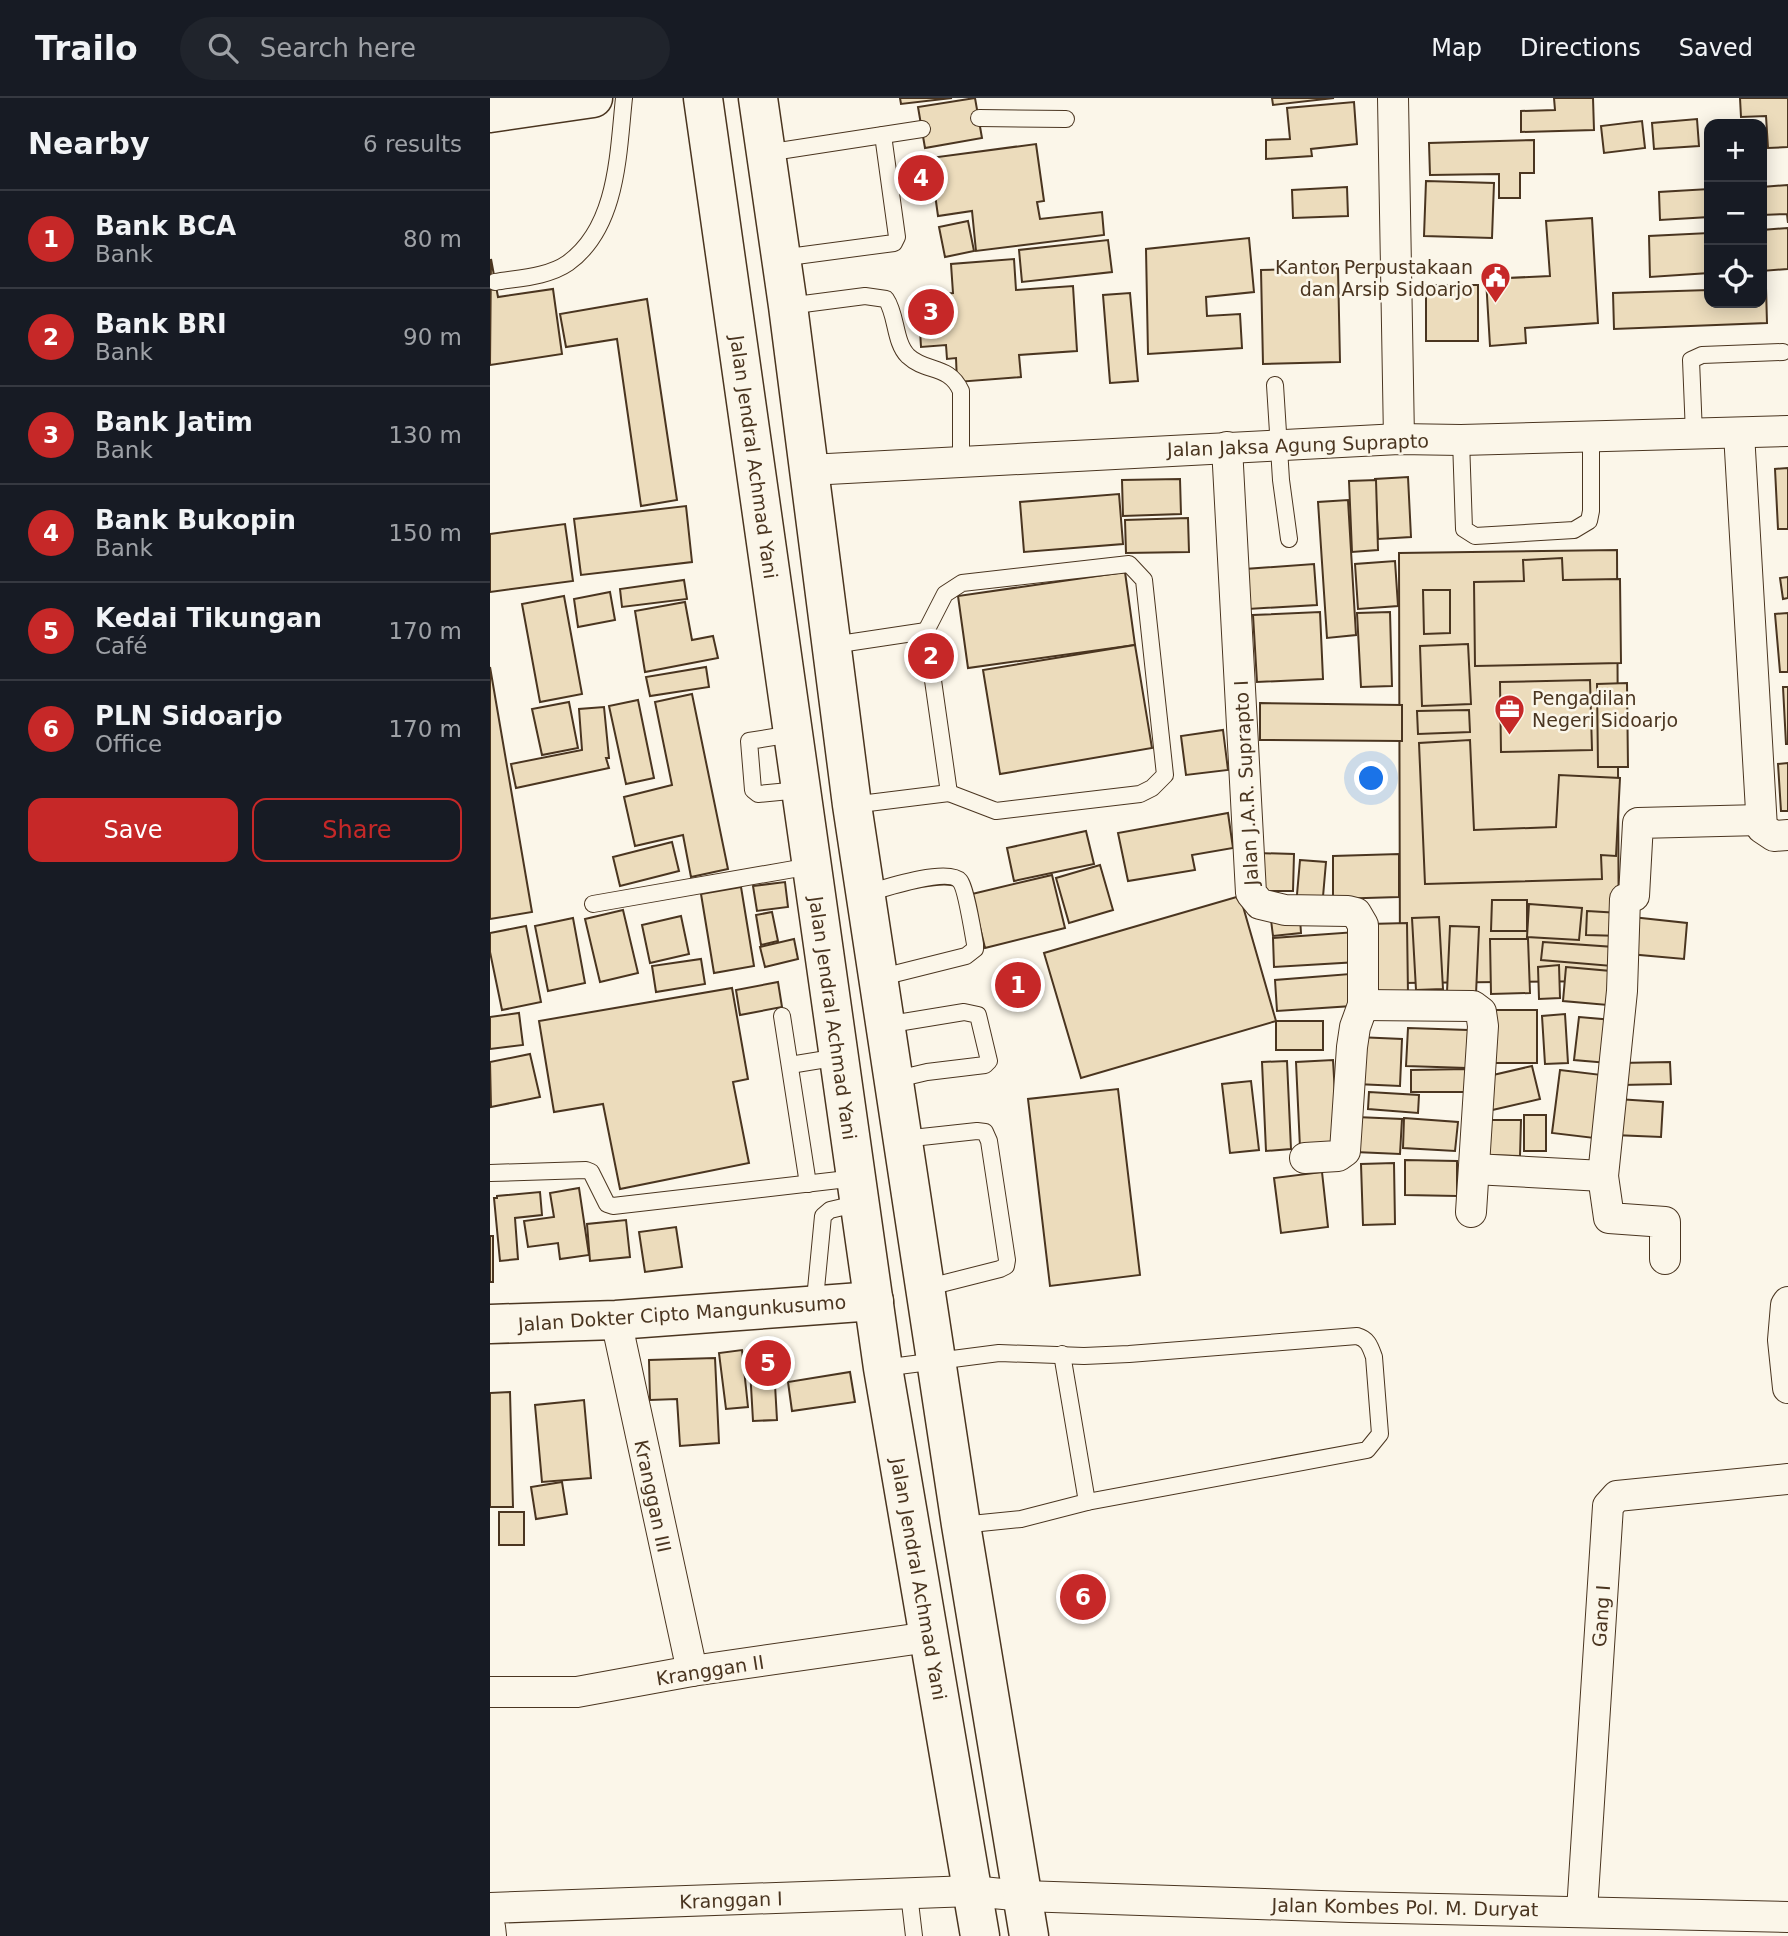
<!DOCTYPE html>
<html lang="en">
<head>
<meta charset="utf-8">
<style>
	body { margin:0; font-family:"DejaVu Sans",sans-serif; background:#20242c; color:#f1f3f6 }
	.controls { position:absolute; right:21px; top:21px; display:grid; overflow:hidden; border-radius:14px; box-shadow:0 4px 18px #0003 }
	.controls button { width:63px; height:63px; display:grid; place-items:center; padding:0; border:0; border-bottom:2px solid #363941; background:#171b24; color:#f1f3f6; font:35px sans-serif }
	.you { position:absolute; left:882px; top:681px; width:24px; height:24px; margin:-18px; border:5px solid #fff; border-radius:50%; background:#1a73e8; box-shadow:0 0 0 10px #1a73e833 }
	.badge { display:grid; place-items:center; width:46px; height:46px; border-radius:50%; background:#c62828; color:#fff; font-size:23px; font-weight:700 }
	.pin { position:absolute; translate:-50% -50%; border:4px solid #fff; box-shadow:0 2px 7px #0006 }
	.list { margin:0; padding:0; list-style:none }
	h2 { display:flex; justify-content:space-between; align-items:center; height:91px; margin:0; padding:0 28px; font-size:30px }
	h2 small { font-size:23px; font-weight:400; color:#9ea1a6 }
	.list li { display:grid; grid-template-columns:46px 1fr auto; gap:21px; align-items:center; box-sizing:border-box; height:98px; padding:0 28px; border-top:2px solid #363941 }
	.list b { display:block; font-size:26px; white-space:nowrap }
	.list p { margin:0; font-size:23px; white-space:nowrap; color:#9ea1a6 }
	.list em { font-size:23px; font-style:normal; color:#9ea1a6 }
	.actions { display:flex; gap:14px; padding:21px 28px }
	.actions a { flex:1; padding:16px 0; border:2px solid #c62828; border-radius:14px; text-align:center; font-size:24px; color:#c62828 }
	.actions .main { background:#c62828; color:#fff }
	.icon { flex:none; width:38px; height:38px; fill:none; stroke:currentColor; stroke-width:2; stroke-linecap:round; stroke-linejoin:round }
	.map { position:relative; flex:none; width:1298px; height:1838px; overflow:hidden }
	header { display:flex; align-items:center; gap:42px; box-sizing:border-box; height:98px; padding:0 35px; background:#171b24; border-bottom:2px solid #363941 }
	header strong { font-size:33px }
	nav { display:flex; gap:38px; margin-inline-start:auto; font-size:24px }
	.search { width:490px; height:63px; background:#20242c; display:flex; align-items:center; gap:18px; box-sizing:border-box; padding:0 24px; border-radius:38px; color:#9ea1a6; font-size:26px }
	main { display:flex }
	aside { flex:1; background:#171b24 }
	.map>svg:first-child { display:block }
</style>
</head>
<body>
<header>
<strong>Trailo</strong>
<div class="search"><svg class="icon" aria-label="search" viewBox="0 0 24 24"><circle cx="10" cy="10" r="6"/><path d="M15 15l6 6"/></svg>Search here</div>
<nav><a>Map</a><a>Directions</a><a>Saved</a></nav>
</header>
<main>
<aside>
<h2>Nearby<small>6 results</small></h2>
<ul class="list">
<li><span class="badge">1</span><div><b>Bank BCA</b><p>Bank</p></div><em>80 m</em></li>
<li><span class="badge">2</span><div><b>Bank BRI</b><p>Bank</p></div><em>90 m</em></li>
<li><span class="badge">3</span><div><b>Bank Jatim</b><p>Bank</p></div><em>130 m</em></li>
<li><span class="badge">4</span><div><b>Bank Bukopin</b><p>Bank</p></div><em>150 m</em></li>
<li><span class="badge">5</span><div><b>Kedai Tikungan</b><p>Café</p></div><em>170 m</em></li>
<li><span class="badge">6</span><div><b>PLN Sidoarjo</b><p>Office</p></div><em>170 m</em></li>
</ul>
<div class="actions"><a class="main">Save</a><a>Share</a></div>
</aside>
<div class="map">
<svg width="1298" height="1838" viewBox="0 0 1298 1838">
	<rect width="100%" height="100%" fill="#fbf6e9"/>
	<g fill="#ecdcbc" stroke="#4a3520" stroke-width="2">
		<polygon points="410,0 462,0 411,6"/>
		<polygon points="485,0 492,40 435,50 428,9"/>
		<polygon points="782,0 844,0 783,7"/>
		<polygon points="1064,0 1103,0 1104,32 1031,34 1031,13 1065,12"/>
		<polygon points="1250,0 1298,0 1298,49 1278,50 1276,18 1251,19"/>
		<polygon points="864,4 867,46 821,51 822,58 776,61 776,42 800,41 797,10"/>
		<polygon points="1207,21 1209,48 1164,51 1162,25"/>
		<polygon points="1152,23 1155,50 1114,55 1111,28"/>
		<polygon points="1044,42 1044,75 1030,75 1030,100 1009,100 1009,76 940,77 939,45"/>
		<polygon points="546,46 554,103 547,104 550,121 612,114 614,137 486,153 482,113 448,118 440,60"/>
		<polygon points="936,83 1004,85 1002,140 934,138"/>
		<polygon points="1298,87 1298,125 1297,116 1272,117 1272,89"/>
		<polygon points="857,89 858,118 803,120 802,92"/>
		<polygon points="1219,91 1219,119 1170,122 1169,94"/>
		<polygon points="1102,120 1108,225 1035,230 1036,245 1000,248 996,181 1060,178 1056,123"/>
		<polygon points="478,123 484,153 455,159 449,129"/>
		<polygon points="1298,130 1298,171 1272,173 1272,132"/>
		<polygon points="1219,135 1219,175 1160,179 1159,138"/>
		<polygon points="759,140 764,194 716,199 717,218 750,216 752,250 658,256 656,151"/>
		<polygon points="618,142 622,174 532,184 529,152"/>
		<polygon points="1,161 8,199 63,191 72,256 0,267"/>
		<polygon points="524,161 526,192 583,188 587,253 529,257 531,279 467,284 466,260 457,261 456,247 431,249 429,215 455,214 454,196 463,195 461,166"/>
		<polygon points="848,170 850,264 773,266 771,172"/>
		<rect x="936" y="187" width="52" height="56"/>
		<polygon points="1272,190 1276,190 1277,225 1124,231 1123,195 1219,192 1219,205 1272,205"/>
		<polygon points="640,195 648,283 620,285 613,197"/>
		<polygon points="157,201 187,402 151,408 127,241 76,249 70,216"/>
		<polygon points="1298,370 1298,431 1288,431 1285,371"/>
		<polygon points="918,379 921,439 888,441 885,381"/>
		<polygon points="690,381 691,416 633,418 632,382"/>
		<polygon points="886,382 888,452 862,454 859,383"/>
		<polygon points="629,396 633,446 534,454 530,404"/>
		<polygon points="858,402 866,537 837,540 828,404"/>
		<polygon points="196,408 202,464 91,477 84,421"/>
		<polygon points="698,420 699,454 636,455 635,422"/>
		<polygon points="75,426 83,483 0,494 0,436"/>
		<polygon points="1127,452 1129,883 910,885 909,455"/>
		<polygon points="1072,460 1073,482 1130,481 1131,565 985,568 984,484 1034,483 1033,462"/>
		<polygon points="905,463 908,508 868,511 865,466"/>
		<polygon points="824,466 827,507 758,511 755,471"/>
		<polygon points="635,474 645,547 478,570 468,498"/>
		<polygon points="1298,479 1298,500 1293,501 1290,480"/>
		<polygon points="194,482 197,501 132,509 130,491"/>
		<polygon points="933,492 960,492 960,535 934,536"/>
		<polygon points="120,494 125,522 88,529 84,501"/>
		<polygon points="74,498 92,596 50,604 32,506"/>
		<polygon points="195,504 202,542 223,538 228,560 155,574 145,513"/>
		<polygon points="830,514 833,581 767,584 763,517"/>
		<polygon points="900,514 902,588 871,589 867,515"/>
		<polygon points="1298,515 1298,574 1290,574 1285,516"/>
		<polygon points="978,546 981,606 932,608 930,548"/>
		<polygon points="645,547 662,650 510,676 493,572"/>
		<polygon points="0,569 42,814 0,821"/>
		<polygon points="216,569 219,589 160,598 156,579"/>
		<polygon points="1100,582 1102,652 1011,654 1010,584"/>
		<polygon points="1137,585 1138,669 1108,669 1107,586"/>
		<polygon points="1293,589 1298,589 1298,646 1296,646"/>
		<polygon points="202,596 238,771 201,779 193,737 145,748 134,699 182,687 165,604"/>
		<polygon points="148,602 164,680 136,686 119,608"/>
		<polygon points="79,604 88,650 52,657 42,611"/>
		<polygon points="770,605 912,607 912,643 770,642"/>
		<polygon points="114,609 119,660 116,660 119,670 26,690 21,666 92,652 89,611"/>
		<polygon points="979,612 980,634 928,636 927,613"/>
		<polygon points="733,632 738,672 696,677 691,638"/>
		<polygon points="980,642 984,732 1066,729 1069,677 1130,680 1126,758 1111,757 1112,781 935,786 929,645"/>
		<polygon points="1298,665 1298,713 1291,713 1288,666"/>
		<polygon points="738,715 743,750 702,757 705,772 638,783 628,735"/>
		<polygon points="596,733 604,766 524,783 517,750"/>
		<polygon points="182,744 189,773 130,788 123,759"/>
		<polygon points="766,755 804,756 803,793 765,793"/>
		<polygon points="909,756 909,799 843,801 843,758"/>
		<polygon points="810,762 836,764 832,810 806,808"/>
		<polygon points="610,767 623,812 579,825 566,780"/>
		<polygon points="562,777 575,830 495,850 482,796"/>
		<polygon points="295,784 298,809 267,813 263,788"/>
		<polygon points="251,789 264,868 224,875 211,796"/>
		<polygon points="750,798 786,923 591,980 554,855"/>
		<polygon points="1002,802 1037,802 1037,833 1001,833"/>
		<polygon points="1039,806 1092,810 1089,842 1037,839"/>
		<polygon points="133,812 148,875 110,884 95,821"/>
		<polygon points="1097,813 1130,815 1132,838 1096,837"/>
		<polygon points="282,814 288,843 271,847 266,817"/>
		<polygon points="191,818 199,856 160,865 152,827"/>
		<polygon points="949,819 953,891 926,892 922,820"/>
		<polygon points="1142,819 1197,825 1194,861 1139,856"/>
		<polygon points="83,820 95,885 58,893 45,828"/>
		<polygon points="810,820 811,835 783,838 781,822"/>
		<polygon points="917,825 918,897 880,897 879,826"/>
		<polygon points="36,828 51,904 12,912 0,854 0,835"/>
		<polygon points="960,828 989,829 986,896 957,894"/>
		<polygon points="866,834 868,864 784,869 783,840"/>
		<polygon points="304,841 308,861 275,869 270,849"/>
		<polygon points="1000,841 1038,841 1040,895 1001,896"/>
		<polygon points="1053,844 1124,849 1122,868 1051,862"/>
		<polygon points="211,861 215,886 166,894 162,868"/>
		<polygon points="1069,867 1070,900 1049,901 1048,869"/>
		<polygon points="1076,869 1132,874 1129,908 1073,903"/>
		<polygon points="860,876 862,908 787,913 785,882"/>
		<polygon points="288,884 292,909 250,917 246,892"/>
		<polygon points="242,890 258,981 243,984 259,1065 130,1091 113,1006 64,1014 49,923"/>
		<rect x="1005" y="912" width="42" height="53"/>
		<polygon points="29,915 33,947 0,951 0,919"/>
		<polygon points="1075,916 1078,965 1055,966 1052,918"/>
		<polygon points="1089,919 1123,922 1118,965 1084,962"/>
		<rect x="786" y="923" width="47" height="29"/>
		<polygon points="918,930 978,932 977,970 916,968"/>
		<polygon points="867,939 912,941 910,988 866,986"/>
		<polygon points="40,956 50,999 1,1009 0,964"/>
		<polygon points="843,962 848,1048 810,1050 806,964"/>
		<polygon points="797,963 801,1051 776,1053 772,964"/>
		<polygon points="1180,964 1181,986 1131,987 1130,965"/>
		<polygon points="1042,968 1050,1001 998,1013 990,980"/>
		<polygon points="978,971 978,994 921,994 921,972"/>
		<polygon points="1070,972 1112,977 1104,1040 1062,1035"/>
		<polygon points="761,983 769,1052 740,1055 732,986"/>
		<polygon points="628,991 650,1177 560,1188 538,1001"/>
		<polygon points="879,994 929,997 928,1015 878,1011"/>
		<polygon points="1127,1001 1173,1004 1171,1039 1124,1037"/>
		<rect x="1034" y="1017" width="22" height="36"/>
		<polygon points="866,1019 912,1021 910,1056 865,1054"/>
		<polygon points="914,1020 968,1024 965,1053 913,1050"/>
		<polygon points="991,1022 1031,1022 1030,1058 991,1057"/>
		<polygon points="915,1062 967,1063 967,1098 915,1097"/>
		<polygon points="904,1065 905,1126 873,1127 871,1066"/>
		<polygon points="832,1074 838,1129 791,1135 784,1080"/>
		<polygon points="89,1090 99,1157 70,1161 68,1145 38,1149 34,1123 64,1119 60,1095"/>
		<polygon points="50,1094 52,1117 25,1120 28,1161 10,1163 4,1100 7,1100 7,1098"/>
		<polygon points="136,1122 140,1159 100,1163 97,1126"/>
		<polygon points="186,1129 192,1169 155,1174 149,1134"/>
		<rect x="0" y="1138" width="3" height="46"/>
		<polygon points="283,1251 287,1322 263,1323 259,1253"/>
		<polygon points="252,1252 258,1309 236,1311 229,1255"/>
		<polygon points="225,1260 229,1345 190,1348 187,1301 160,1302 159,1262"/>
		<polygon points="360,1274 365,1304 302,1313 298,1284"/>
		<polygon points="20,1294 23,1409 0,1409 0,1295"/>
		<polygon points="94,1302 101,1380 52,1384 45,1307"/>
		<polygon points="72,1384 77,1416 46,1421 41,1389"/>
		<rect x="9" y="1414" width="25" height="33"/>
	</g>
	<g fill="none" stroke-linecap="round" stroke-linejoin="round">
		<defs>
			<g id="service">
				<polyline points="489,20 576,21"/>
				<polyline points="276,55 432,31"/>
				<polyline points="291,160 404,145 407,139 393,37"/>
				<path d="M5,184c23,-4 53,-5 73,-19 50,-36 50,-110 56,-165"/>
				<path d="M298,208l77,-10 21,3c11,16 8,43 22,57 18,17 41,8 53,35v72"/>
				<polyline points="785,287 791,382 799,441"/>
				<polyline points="1204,336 1201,262 1212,257 1293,254"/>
				<polyline points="971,342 974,431 985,438 1084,432 1099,423 1101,413 1101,339"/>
				<polyline points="436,533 455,496 472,485 639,466 654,482 675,677 662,690 650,696 506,713 459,695"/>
				<polyline points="343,547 436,533 459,695 362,707"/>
				<polyline points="302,636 259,643 263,692 268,696 310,692"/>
				<path d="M375,796c17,-5 83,-27 95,-13 6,7 13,52 15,63v5l-9,7 -88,22"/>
				<polyline points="103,806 321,768"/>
				<polyline points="292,918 318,1086"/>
				<polyline points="395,927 474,914 488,917 499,963 495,967 437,974 403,982"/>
				<polyline points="300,967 349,959"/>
				<polyline points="413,1041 487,1033 495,1034 499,1043 517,1162 516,1168 510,1171 435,1190"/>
				<polyline points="0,1075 96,1072 101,1074 117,1106 123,1108 366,1080"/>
				<polyline points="327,1207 326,1191 333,1118 340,1112 370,1105"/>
				<polyline points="572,1256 597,1404"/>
				<path d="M393,1270l116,-15 85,3 45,-2 228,-18c11,3 13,10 17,21l6,77 -13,16 -280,52 -66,17 -60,6"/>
				<polyline points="419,1796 424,1838"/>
			</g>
			<g id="minor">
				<polyline points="903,0 909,341"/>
				<polyline points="1249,335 1272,730 1284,738 1298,737"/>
				<polyline points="737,349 761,795 770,806 795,812 858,813 866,815 873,827 873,907 865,929 862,949 855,1053 848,1058 815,1060"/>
				<polyline points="319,372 909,341 971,342 1298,333"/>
				<polyline points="873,907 983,908 991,914 993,928 981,1114"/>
				<polyline points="984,1071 1113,1078"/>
				<polyline points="1175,1161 1175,1124 1119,1120 1113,1078 1132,893 1135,801 1144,798 1148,725 1271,722"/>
				<polyline points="1298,1204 1296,1207 1293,1242 1298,1290"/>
				<polyline points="126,1222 202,1573"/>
				<polyline points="0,1594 87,1594 202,1573 439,1539"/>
				<polyline points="0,1810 482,1793 533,1798 860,1809 1298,1819"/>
				<polyline points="1092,1813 1118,1408 1127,1398 1298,1381"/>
				<polyline points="0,1829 1,1838"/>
			</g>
			<g id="tertiary">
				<polyline points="0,15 103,0"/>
				<polyline points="0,1226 126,1222 384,1203"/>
			</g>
			<g id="trunk">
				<polyline points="213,0 393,1270 490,1838"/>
				<polyline points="268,0 298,208 362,707 471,1427 539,1838"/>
			</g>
		</defs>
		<use href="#service" stroke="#4a3520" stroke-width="18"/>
		<use href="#minor" stroke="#4a3520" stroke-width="32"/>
		<use href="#tertiary" stroke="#4a3520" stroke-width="41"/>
		<use href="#trunk" stroke="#4a3520" stroke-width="41"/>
		<use href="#service" stroke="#fbf6e9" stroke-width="16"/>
		<use href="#minor" stroke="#fbf6e9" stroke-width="30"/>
		<use href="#tertiary" stroke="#fbf6e9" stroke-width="38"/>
		<use href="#trunk" stroke="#fbf6e9" stroke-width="38"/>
	</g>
	<defs>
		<symbol id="civic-pin" viewBox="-11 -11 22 30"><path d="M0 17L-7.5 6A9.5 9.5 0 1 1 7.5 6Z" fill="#c62828" stroke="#fbf6e9"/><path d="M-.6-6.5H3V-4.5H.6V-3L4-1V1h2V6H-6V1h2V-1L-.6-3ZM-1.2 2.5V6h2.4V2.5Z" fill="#fff"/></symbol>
		<symbol id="office-pin" viewBox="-11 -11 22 30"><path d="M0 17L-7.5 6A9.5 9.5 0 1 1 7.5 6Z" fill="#c62828" stroke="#fbf6e9"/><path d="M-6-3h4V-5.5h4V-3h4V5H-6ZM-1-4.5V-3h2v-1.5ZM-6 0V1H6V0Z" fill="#fff"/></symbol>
	</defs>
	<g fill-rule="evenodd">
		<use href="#civic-pin" x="988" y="162" width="35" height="47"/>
		<use href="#office-pin" x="1002" y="594" width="35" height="47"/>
	</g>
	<g text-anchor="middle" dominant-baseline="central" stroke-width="5" stroke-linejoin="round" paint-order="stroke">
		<g font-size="19" fill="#4a3520" stroke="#fbf6e9" text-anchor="end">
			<text x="983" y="169">Kantor Perpustakaan<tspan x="983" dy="22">dan Arsip Sidoarjo</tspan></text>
			<text x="1042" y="600" text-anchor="start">Pengadilan<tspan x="1042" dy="22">Negeri Sidoarjo</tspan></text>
		</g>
		<g font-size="19" fill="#4a3520" stroke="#fbf6e9">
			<text transform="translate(808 347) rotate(-2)">Jalan Jaksa Agung Suprapto</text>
			<text transform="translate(264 359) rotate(82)">Jalan Jendral Achmad Yani</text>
			<text transform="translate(756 685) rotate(-93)">Jalan J.A.R. Suprapto I</text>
			<text transform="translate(343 920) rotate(82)">Jalan Jendral Achmad Yani</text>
			<text transform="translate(192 1215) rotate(-4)">Jalan Dokter Cipto Mangunkusumo</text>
			<text transform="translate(163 1398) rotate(78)">Kranggan III</text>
			<text transform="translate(429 1481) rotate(80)">Jalan Jendral Achmad Yani</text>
			<text transform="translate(1111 1518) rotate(-86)">Gang I</text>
			<text transform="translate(220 1572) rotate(-9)">Kranggan II</text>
			<text transform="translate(241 1802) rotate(-2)">Kranggan I</text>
			<text transform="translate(915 1809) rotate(1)">Jalan Kombes Pol. M. Duryat</text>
		</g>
	</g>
</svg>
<div class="controls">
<button>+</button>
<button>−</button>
<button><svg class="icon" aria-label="locate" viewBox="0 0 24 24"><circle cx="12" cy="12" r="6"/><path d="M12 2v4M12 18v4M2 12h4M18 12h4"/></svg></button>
</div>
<div class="you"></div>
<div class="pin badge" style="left:528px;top:887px">1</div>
<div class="pin badge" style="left:441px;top:558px">2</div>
<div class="pin badge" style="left:441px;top:214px">3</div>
<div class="pin badge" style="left:431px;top:80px">4</div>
<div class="pin badge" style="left:278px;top:1265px">5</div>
<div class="pin badge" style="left:593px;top:1499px">6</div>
</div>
</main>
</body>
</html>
